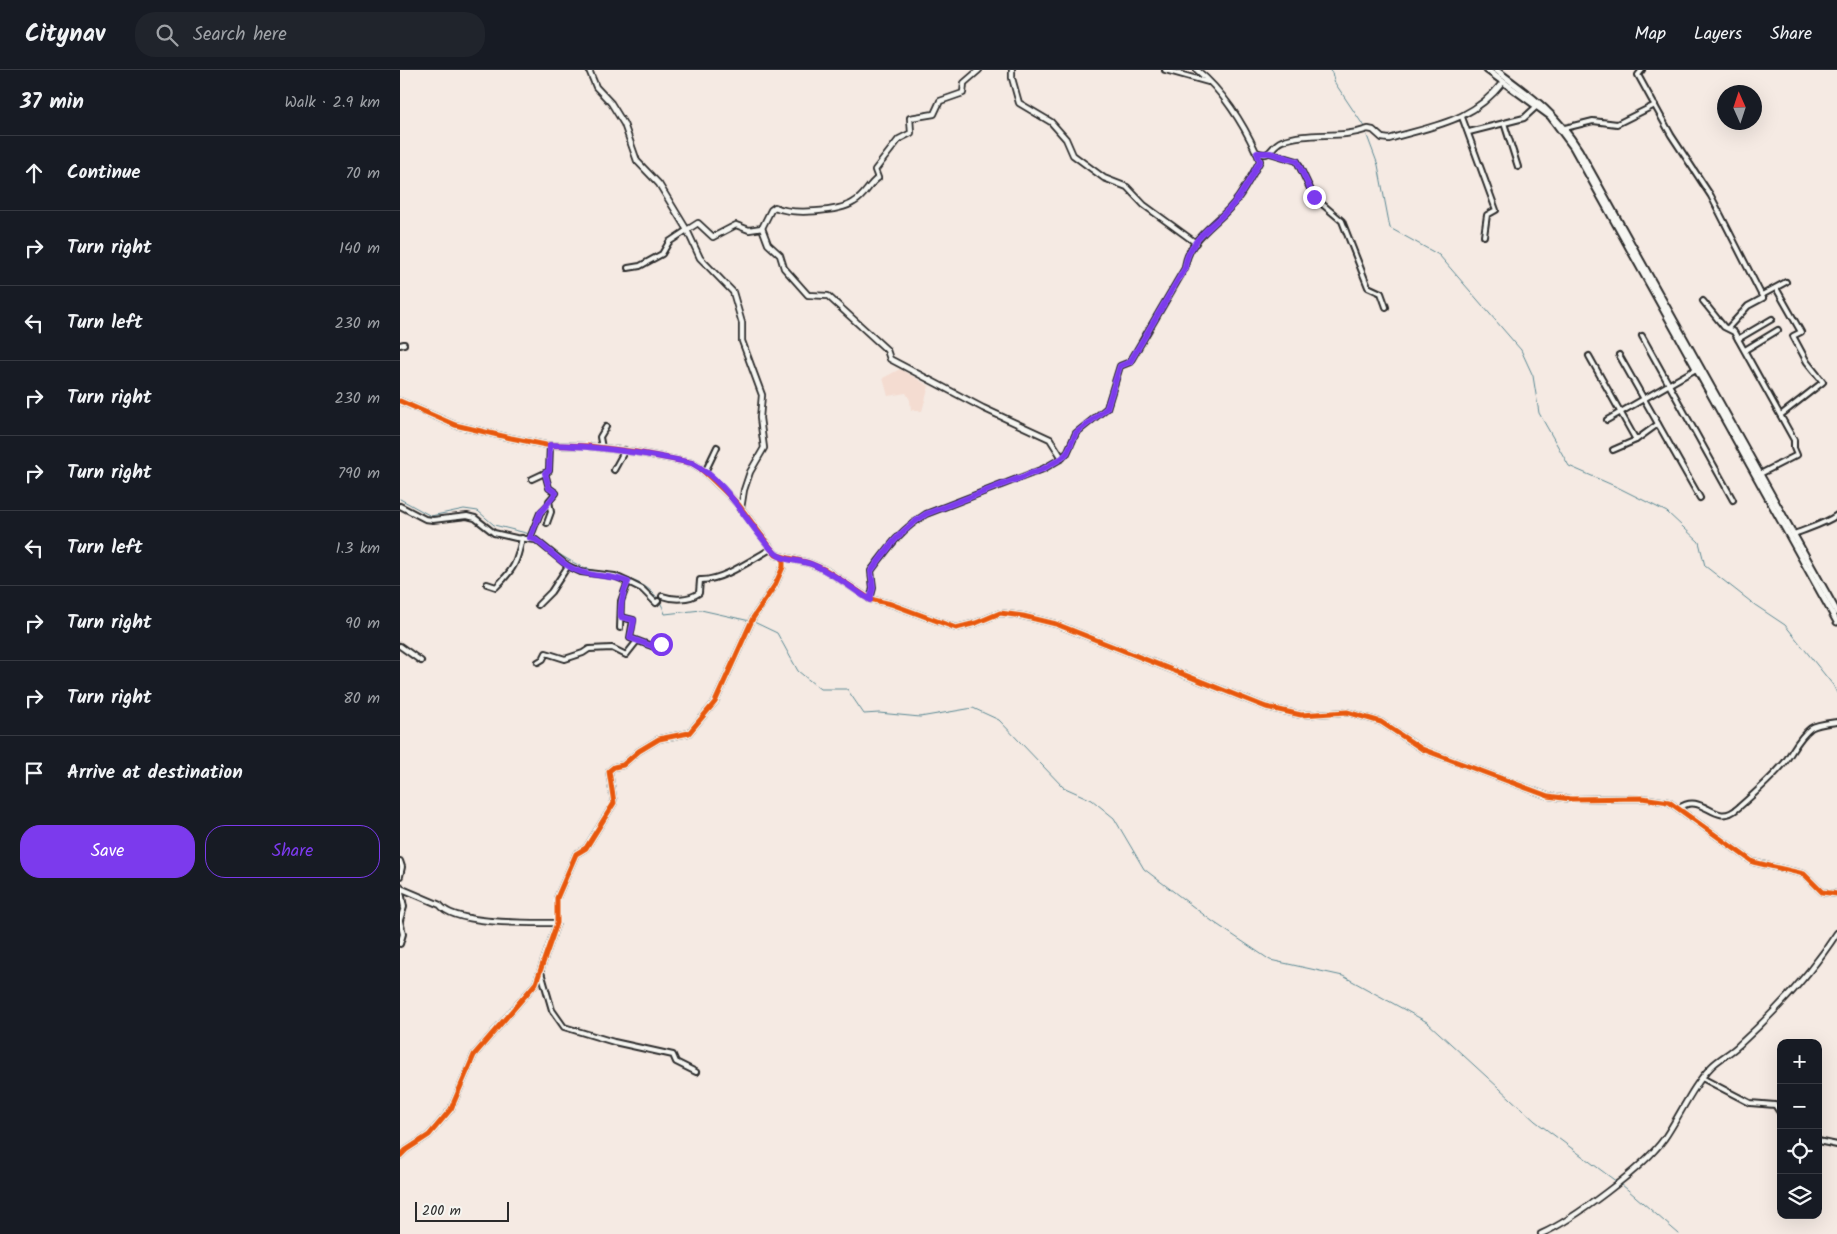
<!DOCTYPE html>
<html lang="en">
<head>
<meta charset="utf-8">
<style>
	body { margin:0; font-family:Kalam,sans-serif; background:#20242c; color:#f1f3f6 }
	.controls { position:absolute; right:15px; bottom:15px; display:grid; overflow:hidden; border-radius:10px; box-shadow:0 5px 20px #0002 }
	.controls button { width:45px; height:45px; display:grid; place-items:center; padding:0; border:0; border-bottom:1px solid #363941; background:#171b24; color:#f1f3f6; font:25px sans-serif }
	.compass { position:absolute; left:1317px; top:15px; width:45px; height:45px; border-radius:50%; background:#171b24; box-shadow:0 5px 20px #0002; rotate:357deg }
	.scale { position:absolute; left:15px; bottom:12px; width:94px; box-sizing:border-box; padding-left:5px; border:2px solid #2b2b2b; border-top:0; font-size:14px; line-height:18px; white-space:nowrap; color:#2b2b2b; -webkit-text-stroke:4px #f6f6f2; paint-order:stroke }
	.stop { position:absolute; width:15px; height:15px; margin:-11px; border:4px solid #7c3aed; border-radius:50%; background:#fff }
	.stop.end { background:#7c3aed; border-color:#fff; box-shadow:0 1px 5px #0008 }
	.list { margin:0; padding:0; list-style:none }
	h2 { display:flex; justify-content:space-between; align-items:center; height:65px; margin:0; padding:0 20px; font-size:21px }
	h2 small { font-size:16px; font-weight:400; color:#9ea1a6 }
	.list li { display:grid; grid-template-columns:32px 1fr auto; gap:15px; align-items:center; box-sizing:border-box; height:75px; padding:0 20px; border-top:1px solid #363941 }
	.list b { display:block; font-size:19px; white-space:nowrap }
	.list em { font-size:16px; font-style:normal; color:#9ea1a6 }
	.actions { display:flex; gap:10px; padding:15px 20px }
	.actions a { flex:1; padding:11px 0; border:1px solid #7c3aed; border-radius:20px; text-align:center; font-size:18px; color:#7c3aed }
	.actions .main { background:#7c3aed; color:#fff }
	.icon { flex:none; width:28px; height:28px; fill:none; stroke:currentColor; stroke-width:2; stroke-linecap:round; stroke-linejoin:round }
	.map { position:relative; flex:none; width:1437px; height:1164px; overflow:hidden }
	header { display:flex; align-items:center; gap:30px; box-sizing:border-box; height:70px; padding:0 25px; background:#171b24; border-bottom:1px solid #363941 }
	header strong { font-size:24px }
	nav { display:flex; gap:28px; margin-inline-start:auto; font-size:18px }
	.search { width:350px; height:45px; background:#20242c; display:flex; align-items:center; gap:12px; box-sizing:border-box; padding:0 18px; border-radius:20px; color:#9ea1a6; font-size:19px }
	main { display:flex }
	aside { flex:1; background:#171b24 }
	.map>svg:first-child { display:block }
</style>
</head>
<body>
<header>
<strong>Citynav</strong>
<div class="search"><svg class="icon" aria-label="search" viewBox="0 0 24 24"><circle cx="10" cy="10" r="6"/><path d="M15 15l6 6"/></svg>Search here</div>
<nav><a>Map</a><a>Layers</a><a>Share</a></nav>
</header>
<main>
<aside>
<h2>37 min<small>Walk · 2.9 km</small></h2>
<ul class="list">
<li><svg class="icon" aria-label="ahead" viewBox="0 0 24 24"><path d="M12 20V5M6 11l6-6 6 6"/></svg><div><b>Continue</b></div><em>70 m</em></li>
<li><svg class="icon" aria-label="right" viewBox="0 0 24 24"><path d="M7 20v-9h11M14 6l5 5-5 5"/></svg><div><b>Turn right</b></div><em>140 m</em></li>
<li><svg class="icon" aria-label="left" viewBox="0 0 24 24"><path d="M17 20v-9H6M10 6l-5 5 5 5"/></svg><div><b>Turn left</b></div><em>230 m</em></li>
<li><svg class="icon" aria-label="right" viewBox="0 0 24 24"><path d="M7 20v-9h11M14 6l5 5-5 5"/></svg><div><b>Turn right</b></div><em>230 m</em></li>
<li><svg class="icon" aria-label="right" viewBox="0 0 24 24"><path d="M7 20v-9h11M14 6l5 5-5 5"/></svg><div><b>Turn right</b></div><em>790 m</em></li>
<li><svg class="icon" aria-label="left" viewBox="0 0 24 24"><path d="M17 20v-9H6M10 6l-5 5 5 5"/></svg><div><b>Turn left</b></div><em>1.3 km</em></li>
<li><svg class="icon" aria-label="right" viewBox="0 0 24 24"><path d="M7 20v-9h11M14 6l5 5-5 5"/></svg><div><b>Turn right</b></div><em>90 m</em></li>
<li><svg class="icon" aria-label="right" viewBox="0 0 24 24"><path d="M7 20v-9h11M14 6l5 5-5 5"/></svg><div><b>Turn right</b></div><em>80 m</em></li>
<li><svg class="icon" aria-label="arrive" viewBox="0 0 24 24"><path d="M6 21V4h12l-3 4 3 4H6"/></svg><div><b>Arrive at destination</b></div></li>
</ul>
<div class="actions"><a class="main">Save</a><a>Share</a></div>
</aside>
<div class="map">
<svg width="1437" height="1164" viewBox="0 0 1437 1164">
	<rect width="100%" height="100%" fill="#f5eae3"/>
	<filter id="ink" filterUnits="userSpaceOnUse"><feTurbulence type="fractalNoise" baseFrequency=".02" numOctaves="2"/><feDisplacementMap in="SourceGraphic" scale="10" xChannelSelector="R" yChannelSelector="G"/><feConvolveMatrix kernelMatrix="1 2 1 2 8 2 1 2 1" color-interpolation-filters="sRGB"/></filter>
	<g filter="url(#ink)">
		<polygon fill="#f4dcd1" points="500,299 529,316 522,341 511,340 510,330 506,323 488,326 483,308"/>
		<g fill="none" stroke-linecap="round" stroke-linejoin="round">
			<g stroke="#5b8994" stroke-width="1">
				<polyline points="931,0 935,13 963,55 978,95 990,158 1039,185 1121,280 1133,306 1139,343 1169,396 1217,417 1267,442 1299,472 1305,496 1355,535 1385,555 1433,615 1437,623"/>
				<polyline points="0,429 31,446 64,439 78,441 94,455 130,464"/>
				<path d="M140,471c15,10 29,21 46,27 30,10 68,8 79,46l36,-4 49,11"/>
				<polyline points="354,552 377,563 398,601 420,619 447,619 464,644 479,643 520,647 573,638 599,650 663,717 692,730 714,748 744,799 812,851 870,890 943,906 1027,952 1135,1051 1217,1112"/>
				<polyline points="1221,1114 1279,1164"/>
			</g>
			<defs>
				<g id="minor">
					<polyline points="765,0 808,12"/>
					<polyline points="1242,0 1238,5 1271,65 1311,126 1363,228 1348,236 1328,258"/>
					<polyline points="1062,47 1096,140 1087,145 1084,166"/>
					<polyline points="1104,53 1118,97"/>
					<polyline points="1165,58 1193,51 1217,54 1255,35"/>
					<polyline points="1069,62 1124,48 1137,36"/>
					<polyline points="870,83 897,91 914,127 942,151 968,217 981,223 986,237"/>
					<polyline points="228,198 240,196 262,184 269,172 287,160"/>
					<polyline points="1376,218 1401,262 1393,266 1407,292 1423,312 1382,344"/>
					<polyline points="1362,225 1386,212"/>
					<polyline points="1303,231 1324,257 1334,262 1394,370 1394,378 1397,385 1360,404"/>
					<polyline points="1242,266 1333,430"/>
					<polyline points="1338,269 1372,249"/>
					<polyline points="0,275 4,274"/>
					<polyline points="1345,280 1378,260"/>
					<polyline points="1219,285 1300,428"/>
					<polyline points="1189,286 1236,370"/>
					<polyline points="1207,350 1296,299"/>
					<polyline points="202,378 200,367 206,357"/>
					<polyline points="1213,380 1236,370 1258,354"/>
					<polyline points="214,400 225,380"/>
					<polyline points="305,402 317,377"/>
					<polyline points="145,403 149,418 156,423 149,431 151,442 147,453"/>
					<polyline points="132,409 149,401 150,375"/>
					<polyline points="0,436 25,449 33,450 67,446 75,448 94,463 116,468 136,470 168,496 181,502 215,506 228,512 242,519 256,533 258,531"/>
					<path d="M1392,465c14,-6 33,-11 45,-20"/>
					<polyline points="130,468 140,443 149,434"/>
					<path d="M87,514l9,3c18,-18 21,-24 26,-49"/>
					<path d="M262,526c11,4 27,4 37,-3l1,-13c22,1 51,-20 71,-31"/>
					<polyline points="138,535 151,522 168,496"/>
					<polyline points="221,547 233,550 230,568 257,578 265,571"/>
					<polyline points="220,558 221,531 228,512"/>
					<polyline points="0,576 21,591"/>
					<polyline points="138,592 143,589 146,583 165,589 183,583 189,579 212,578 226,585 237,571"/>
					<path d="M1279,738c25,-17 35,21 59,0 16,-14 34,-30 47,-46 8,-11 14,-25 26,-34 6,-4 19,-5 26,-6"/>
					<polyline points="0,791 2,797 0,806"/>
					<polyline points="0,816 4,837 0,850"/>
					<polyline points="0,851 3,864 0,874"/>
					<polyline points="141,902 152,940 164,957 214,972 273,985 276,992 296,1002"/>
					<polyline points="1302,1008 1350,1033 1375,1035 1381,1044"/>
					<polyline points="1418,1071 1437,1075"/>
				</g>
				<g id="tertiary">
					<polyline points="189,0 196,17 211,33 224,54 237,91 259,114 287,160 300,188 333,222 342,253 342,271 362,325 360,348 364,378 350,402 344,420 341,439"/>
					<polyline points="612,0 612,8 619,33 651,52 666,69 673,85 704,108 727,117 744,135 796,173"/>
					<path d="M797,0c25,20 46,53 59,82 17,7 13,-6 26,-11 27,-10 58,-2 86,-12l5,1 9,8 7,1c46,-14 83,-17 114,-57"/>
					<polyline points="362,158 368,174 380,185 384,198 408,225 428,226 487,280 490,289 583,338 650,369 662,388"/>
					<path d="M287,160l11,-7 15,14 23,-12 13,5 13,-2 9,-18 4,-3c16,8 64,5 79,-5 11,-6 14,-17 24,-24l-3,-8 24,-31 12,-6 -1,-15 24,-4 6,-13 23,-8 1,-10 15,-13"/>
					<polyline points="0,331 55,355 111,368 146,375 188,376 236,382 292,393 300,398 338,434 376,485 409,493 426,500 470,529 491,534 556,558 576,553 600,543 623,546 656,554 866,637 901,645 947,642 981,652 1022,679 1148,726 1171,729 1242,728 1269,732 1353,792 1404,804 1422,822 1437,824"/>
					<path d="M470,529l3,-11 -2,-17c19,-25 27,-39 55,-57l117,-45 19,-11 5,-5 9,-20 31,-25 13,-42 10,-4 55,-94c3,-32 37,-46 53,-70 8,-11 15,-25 22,-37l-3,-8"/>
					<path d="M0,818l40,17c14,20 93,18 117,18"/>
					<polyline points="0,1086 6,1080 29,1065 51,1039 74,985 136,913 157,853 157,828 176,784 186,778 214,733 209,701 214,697 223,695 239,681 259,669 289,663 315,632 353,548 375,515 383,497 383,487"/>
					<path d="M1141,1164c32,-14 102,-66 123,-95 16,-23 28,-53 48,-73 8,-8 19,-13 27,-21 36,-33 71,-70 98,-112"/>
				</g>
				<g id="secondary">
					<polyline points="1087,0 1150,46 1173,77 1437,552"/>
					<path d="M1096,0c35,26 59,42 83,80l258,462"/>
				</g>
			</defs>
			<use href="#minor" stroke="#2b2b2b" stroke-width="8"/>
			<use href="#tertiary" stroke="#2b2b2b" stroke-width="8"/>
			<use href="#secondary" stroke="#2b2b2b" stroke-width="9"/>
			<use href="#minor" stroke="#f6f6f2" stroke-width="4"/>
			<use href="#tertiary" stroke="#f6f6f2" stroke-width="4.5"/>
			<use href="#secondary" stroke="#f6f6f2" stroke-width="5"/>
			<defs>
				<g id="cycleway">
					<polyline points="0,331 55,355 111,368 146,375 188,376 236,382 292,393 300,398 338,434 376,485 409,493 426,500 470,529 491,534 556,558 576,553 600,543 623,546 656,554 866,637 901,645 947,642 981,652 1022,679 1148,726 1171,729 1242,728 1269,732 1353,792 1404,804 1422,822 1437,824"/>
					<polyline points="0,1086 6,1080 29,1065 51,1039 74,985 136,913 157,853 157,828 176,784 186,778 214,733 209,701 214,697 223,695 239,681 259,669 289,663 315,632 353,548 375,515 383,497 383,487"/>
				</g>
			</defs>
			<use href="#cycleway" stroke="#f6f6f2" stroke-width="8"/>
			<use href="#cycleway" stroke="#e8590c" stroke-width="5"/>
		</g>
	</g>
	<g fill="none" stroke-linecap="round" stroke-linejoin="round" filter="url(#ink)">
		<path stroke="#7c3aed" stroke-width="6" d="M261,574l-4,4 -27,-10 4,-18 -13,-3c-1,-13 1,-23 7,-35 -15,-7 -31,-5 -47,-10 -17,-5 -31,-21 -45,-32l-6,-2 10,-25 16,-20 -7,-5 -4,-15 4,-2 1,-26c48,1 94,8 142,18 38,20 54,61 83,90 8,8 25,7 36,11 21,8 40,24 59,36l3,-12 -2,-17c19,-25 27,-39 55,-57l117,-45 19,-11 5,-5 9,-20 31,-25 13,-42 10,-4 55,-94c3,-32 37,-46 53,-70 8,-11 15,-25 22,-37l-3,-8h13l27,8 17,36"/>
	</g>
</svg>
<div class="controls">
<button>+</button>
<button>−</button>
<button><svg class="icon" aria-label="locate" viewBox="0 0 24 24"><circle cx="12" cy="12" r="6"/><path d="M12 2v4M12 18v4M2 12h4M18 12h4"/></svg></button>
<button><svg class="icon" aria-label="layers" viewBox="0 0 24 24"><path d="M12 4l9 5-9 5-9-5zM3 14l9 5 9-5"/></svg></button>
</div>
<svg class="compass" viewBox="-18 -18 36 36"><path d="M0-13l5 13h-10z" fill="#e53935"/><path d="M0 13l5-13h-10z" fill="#9ea1a6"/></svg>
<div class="scale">200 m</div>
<div class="stop" style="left:261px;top:574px"></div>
<div class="stop end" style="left:914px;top:127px"></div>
</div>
</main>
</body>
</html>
